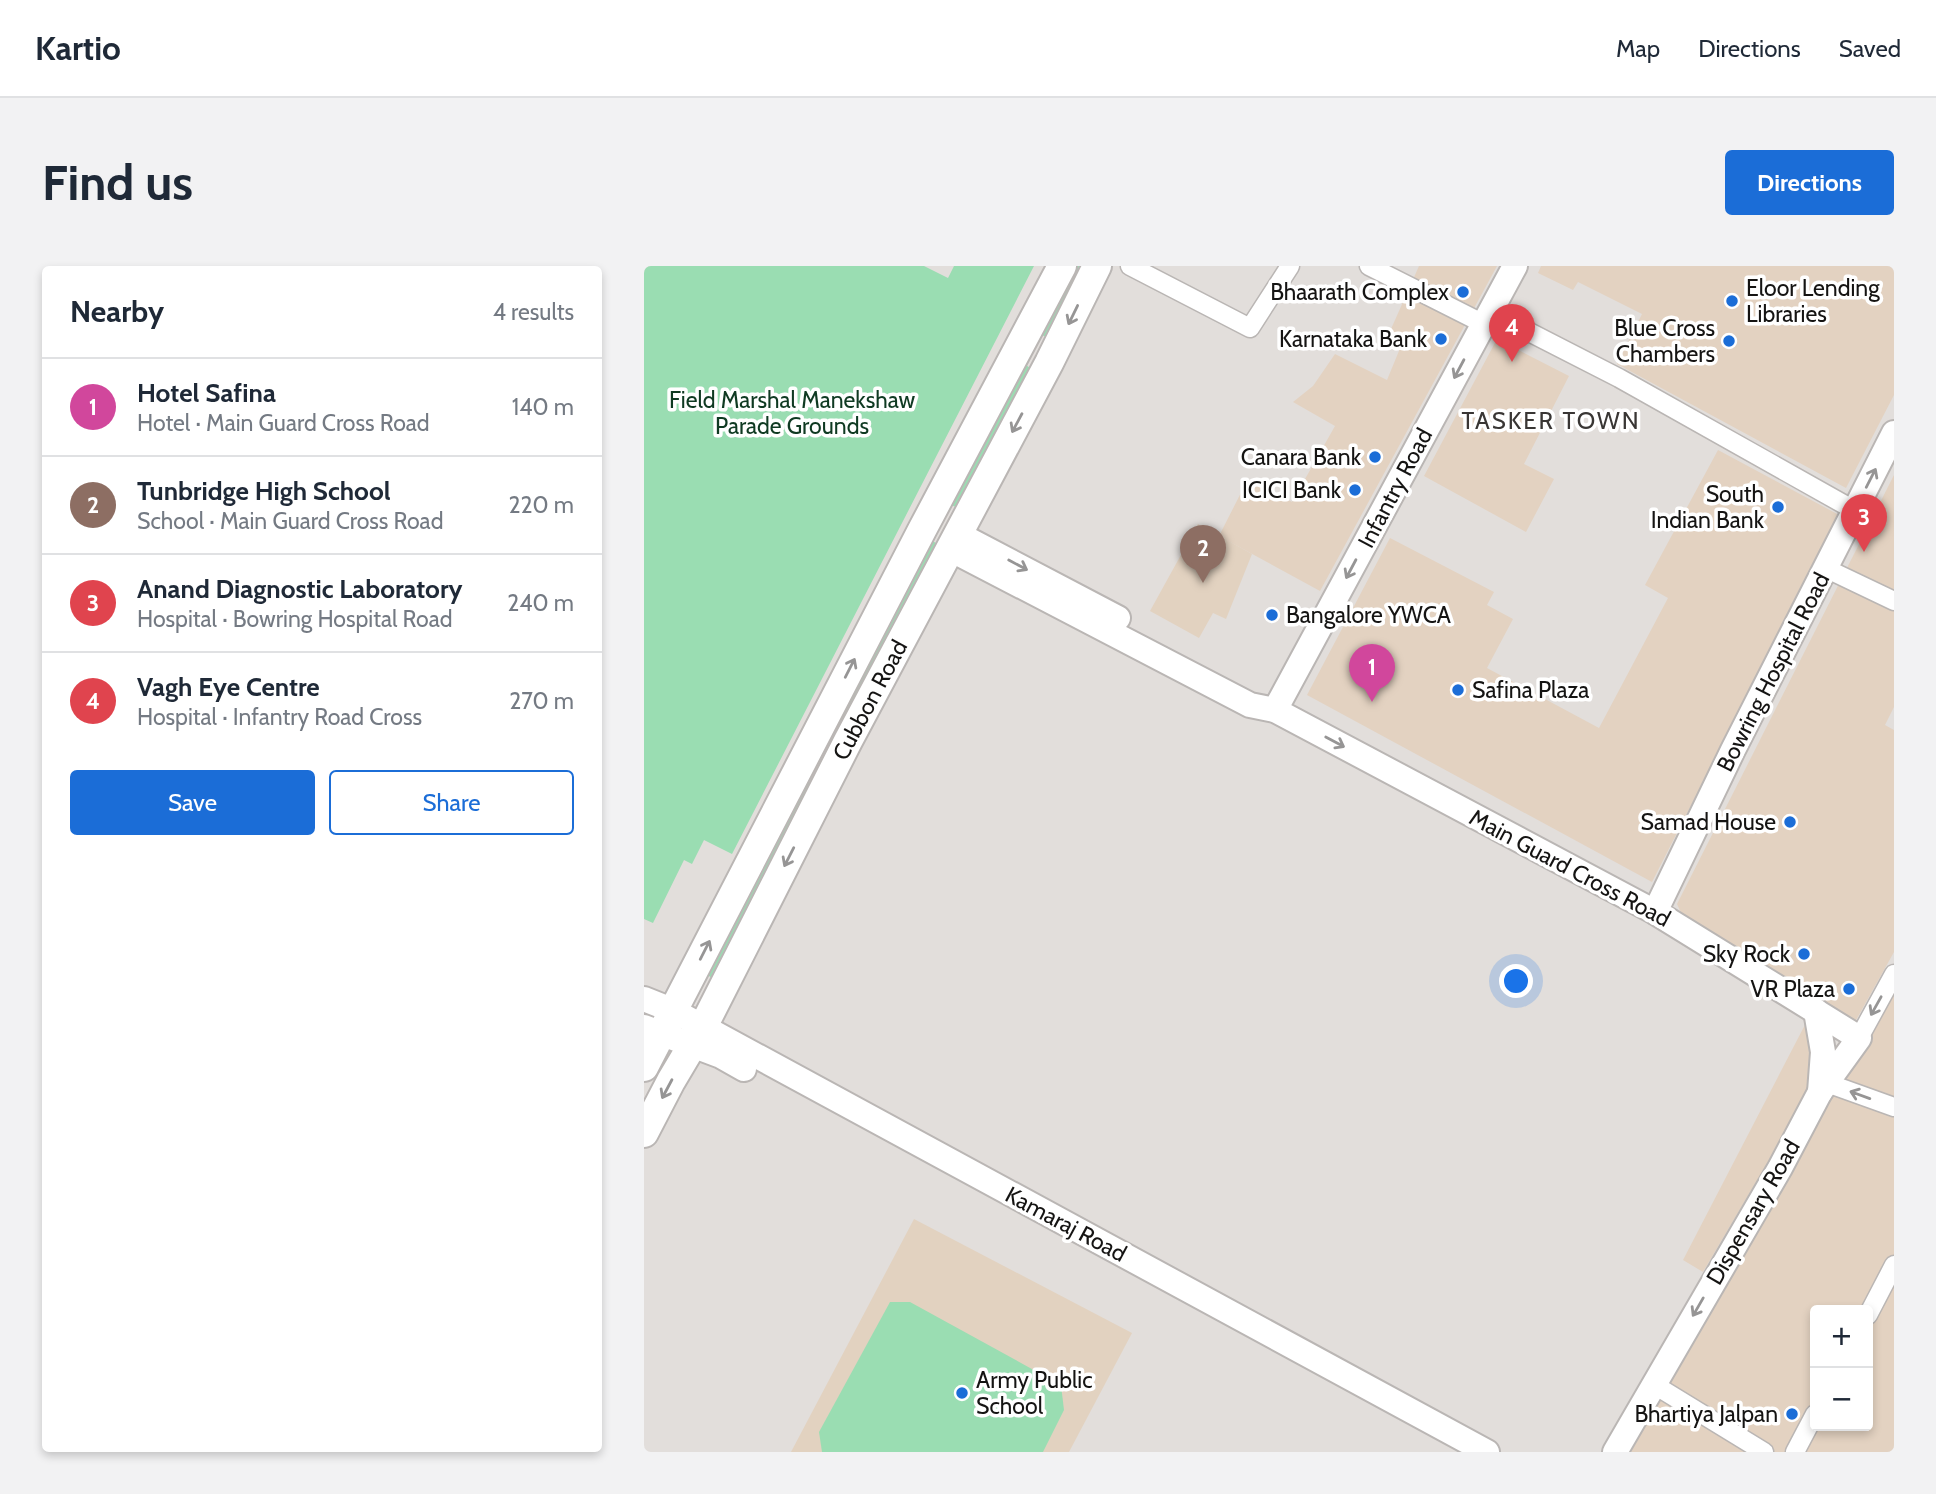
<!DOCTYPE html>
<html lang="en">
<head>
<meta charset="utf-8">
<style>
	body { margin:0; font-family:Cabin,sans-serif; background:#f2f2f3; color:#1f2937 }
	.controls { position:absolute; right:21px; bottom:21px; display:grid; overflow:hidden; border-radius:7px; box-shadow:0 4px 10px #0003 }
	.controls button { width:63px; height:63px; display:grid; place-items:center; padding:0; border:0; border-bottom:2px solid #e0e1e3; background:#fff; color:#1f2937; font:35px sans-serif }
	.you { position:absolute; left:873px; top:716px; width:24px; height:24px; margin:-18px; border:5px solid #fff; border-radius:50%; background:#1a73e8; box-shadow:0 0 0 10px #1a73e833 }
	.badge { display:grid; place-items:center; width:46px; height:46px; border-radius:50%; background:#1b6dd7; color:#fff; font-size:23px; font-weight:700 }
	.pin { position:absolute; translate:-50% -58px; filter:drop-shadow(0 2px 4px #0008) }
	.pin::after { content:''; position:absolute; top:37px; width:24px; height:21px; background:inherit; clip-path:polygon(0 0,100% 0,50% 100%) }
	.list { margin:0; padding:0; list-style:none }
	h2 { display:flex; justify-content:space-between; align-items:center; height:91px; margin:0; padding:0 28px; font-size:30px }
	h2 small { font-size:23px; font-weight:400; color:#747a83 }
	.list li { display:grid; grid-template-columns:46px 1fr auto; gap:21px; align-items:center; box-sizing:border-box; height:98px; padding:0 28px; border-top:2px solid #e0e1e3 }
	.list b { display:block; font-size:26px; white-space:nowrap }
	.list p { margin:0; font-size:23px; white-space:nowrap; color:#747a83 }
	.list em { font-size:23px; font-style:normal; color:#747a83 }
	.actions { display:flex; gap:14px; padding:21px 28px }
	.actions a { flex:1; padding:16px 0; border:2px solid #1b6dd7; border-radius:7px; text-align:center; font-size:24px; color:#1b6dd7 }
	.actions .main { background:#1b6dd7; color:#fff }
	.map { position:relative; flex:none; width:1250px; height:1186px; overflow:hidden; border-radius:7px }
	header { display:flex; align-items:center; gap:42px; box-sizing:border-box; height:98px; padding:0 35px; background:#fff; border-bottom:2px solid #e0e1e3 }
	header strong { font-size:33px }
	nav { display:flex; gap:38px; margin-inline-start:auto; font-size:24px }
	.intro { display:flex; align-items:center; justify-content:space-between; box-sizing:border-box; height:168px; padding:0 42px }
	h1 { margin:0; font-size:49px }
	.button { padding:18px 32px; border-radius:7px; background:#1b6dd7; color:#fff; font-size:24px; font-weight:700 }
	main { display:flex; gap:42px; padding:0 42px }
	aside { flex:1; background:#fff; border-radius:7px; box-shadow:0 4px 10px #0003 }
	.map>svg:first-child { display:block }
</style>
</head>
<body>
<header>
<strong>Kartio</strong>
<nav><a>Map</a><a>Directions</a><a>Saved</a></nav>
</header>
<div class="intro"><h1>Find us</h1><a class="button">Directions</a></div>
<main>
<aside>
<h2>Nearby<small>4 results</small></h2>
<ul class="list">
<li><span class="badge" style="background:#d1479c">1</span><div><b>Hotel Safina</b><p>Hotel · Main Guard Cross Road</p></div><em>140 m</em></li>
<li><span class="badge" style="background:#8d6e63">2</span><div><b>Tunbridge High School</b><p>School · Main Guard Cross Road</p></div><em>220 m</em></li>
<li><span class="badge" style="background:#e0444e">3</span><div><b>Anand Diagnostic Laboratory</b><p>Hospital · Bowring Hospital Road</p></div><em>240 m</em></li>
<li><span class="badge" style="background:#e0444e">4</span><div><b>Vagh Eye Centre</b><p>Hospital · Infantry Road Cross</p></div><em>270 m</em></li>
</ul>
<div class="actions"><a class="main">Save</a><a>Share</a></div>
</aside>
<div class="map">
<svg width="1250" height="1186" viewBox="0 0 1250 1186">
	<rect width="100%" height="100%" fill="#e2dedb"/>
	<g fill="#e3d2c1" fill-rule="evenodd">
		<polygon points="775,0 853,0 676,325 575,270 604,213 648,236 691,160 649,136 669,120 691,88 743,114 757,80 743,72"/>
		<polygon points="897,0 1250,0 1250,129 1202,222 973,98 998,48 934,16 929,24 894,7"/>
		<polygon points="853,73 925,110 880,198 910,213 882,266 780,210"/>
		<polygon points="1074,184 1195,249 1008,616 663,429 746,272 850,326 843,339 869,353 843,402 955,462 1024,332 1001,319"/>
		<polygon points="1250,209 1250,441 1241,459 1250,464 1250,686 1211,756 1039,651 1033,638"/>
		<path d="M1250,724v462h-263l32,-60zM1171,1044h53v116h-53z"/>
		<polygon points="1164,753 1171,816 1059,1006 1039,994"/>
	</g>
	<g fill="#e2d2c0">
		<polygon points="554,258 608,288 582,353 569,347 555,372 506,345"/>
		<polygon points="270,953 488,1067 425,1186 147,1186"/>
	</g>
	<g fill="#9addb2">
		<polygon points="0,0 280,0 304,12 310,0 390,0 88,588 60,574 48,598 40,594 9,657 0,653"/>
		<polygon points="431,0 438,0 402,71 396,68"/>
		<polygon points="382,99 386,102 312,241 307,239"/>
		<polygon points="289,275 293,278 187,481 183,478"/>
		<polygon points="163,516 170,519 68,712 62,708"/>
		<polygon points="246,1036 266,1036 417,1119 420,1144 399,1186 178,1186 175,1166"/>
	</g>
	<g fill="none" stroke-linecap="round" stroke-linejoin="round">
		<defs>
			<g id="street">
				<polyline points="486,0 606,62 646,0"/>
				<polyline points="725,0 840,58"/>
				<polyline points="846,46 975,112 1210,244"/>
				<polyline points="1181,302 1250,335"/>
				<polyline points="1215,772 1250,708"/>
				<polyline points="1183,817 1250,841"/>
				<polyline points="1224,1049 1250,999"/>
				<polyline points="1009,1118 1120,1186"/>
				<polyline points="1151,1186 1171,1148"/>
			</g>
			<g id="secondary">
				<polyline points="314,268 474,352"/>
				<polyline points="306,283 606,439 631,444 1011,646 1215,772 1176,826 1136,902 971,1186"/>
				<polyline points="631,444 871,0"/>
				<polyline points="1011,646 1089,484 1250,167"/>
				<polyline points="0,733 30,745 843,1186"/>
				<polyline points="1172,745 1179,786 1176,826"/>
				<polyline points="0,761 77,790 100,803"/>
			</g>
			<g id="primary">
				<polyline points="0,801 278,264 418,0"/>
				<polyline points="0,867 27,815 59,761 204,475 405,97 453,0"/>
			</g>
		</defs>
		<use href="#street" stroke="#bab6b4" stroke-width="21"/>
		<use href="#secondary" stroke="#bab6b4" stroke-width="28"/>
		<use href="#primary" stroke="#bab6b4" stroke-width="32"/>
		<use href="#street" stroke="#fff" stroke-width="18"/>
		<use href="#secondary" stroke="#fff" stroke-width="24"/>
		<use href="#primary" stroke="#fff" stroke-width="28"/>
	</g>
	<defs><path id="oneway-shaft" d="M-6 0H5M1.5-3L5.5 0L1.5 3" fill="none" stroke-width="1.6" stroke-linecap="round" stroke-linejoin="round" transform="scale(1.75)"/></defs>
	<g stroke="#969595">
		<use href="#oneway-shaft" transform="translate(429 49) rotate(116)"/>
		<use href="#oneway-shaft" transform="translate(815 103) rotate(118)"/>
		<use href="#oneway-shaft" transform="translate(373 157) rotate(118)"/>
		<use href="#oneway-shaft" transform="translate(1227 212) rotate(-63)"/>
		<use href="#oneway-shaft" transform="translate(374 299) rotate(28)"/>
		<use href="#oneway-shaft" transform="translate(707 303) rotate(118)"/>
		<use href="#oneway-shaft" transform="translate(206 402) rotate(-63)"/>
		<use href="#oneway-shaft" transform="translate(691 476) rotate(28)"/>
		<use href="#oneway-shaft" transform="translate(145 591) rotate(117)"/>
		<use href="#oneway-shaft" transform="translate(61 684) rotate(-63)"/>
		<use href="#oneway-shaft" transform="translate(1232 740) rotate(119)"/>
		<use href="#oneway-shaft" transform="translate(23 823) rotate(118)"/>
		<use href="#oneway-shaft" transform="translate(1216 829) rotate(-160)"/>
		<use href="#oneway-shaft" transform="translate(1054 1041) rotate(120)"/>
	</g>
	<g fill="#1b6dd7" stroke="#fff" stroke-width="2.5">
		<circle cx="819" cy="26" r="7"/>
		<circle cx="1088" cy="35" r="7"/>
		<circle cx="797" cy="73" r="7"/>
		<circle cx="1085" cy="75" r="7"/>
		<circle cx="731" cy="191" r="7"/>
		<circle cx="711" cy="224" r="7"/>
		<circle cx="1134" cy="241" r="7"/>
		<circle cx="628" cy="349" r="7"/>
		<circle cx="814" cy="424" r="7"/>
		<circle cx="1146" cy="556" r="7"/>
		<circle cx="1160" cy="688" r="7"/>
		<circle cx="1205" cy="723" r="7"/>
		<circle cx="318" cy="1127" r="7"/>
		<circle cx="1148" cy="1148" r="7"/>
	</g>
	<g text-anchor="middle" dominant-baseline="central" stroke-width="7" stroke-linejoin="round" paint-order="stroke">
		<g font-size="23" fill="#151413" stroke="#fff" text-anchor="end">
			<text x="1102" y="22" text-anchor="start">Eloor Lending<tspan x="1102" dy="26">Libraries</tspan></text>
			<text x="805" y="26">Bhaarath Complex</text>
			<text x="1071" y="62">Blue Cross<tspan x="1071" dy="26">Chambers</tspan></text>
			<text x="783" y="73">Karnataka Bank</text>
			<text x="717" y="191">Canara Bank</text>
			<text x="697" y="224">ICICI Bank</text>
			<text x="1120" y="228">South<tspan x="1120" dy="26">Indian Bank</tspan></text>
			<text x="642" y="349" text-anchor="start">Bangalore YWCA</text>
			<text x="828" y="424" text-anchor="start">Safina Plaza</text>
			<text x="1132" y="556">Samad House</text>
			<text x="1146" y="688">Sky Rock</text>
			<text x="1191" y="723">VR Plaza</text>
			<text x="332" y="1114" text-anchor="start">Army Public<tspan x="332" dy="26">School</tspan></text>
			<text x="1134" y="1148">Bhartiya Jalpan</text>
		</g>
		<g font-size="23" fill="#0f3a22" stroke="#fff">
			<text x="148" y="134">Field Marshal Manekshaw<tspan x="148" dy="26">Parade Grounds</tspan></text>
		</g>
		<g font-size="23" fill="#151413" stroke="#fff">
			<text transform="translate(751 222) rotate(-62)">Infantry Road</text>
			<text transform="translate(1129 406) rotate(-63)">Bowring Hospital Road</text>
			<text transform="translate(226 434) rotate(-62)">Cubbon Road</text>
			<text transform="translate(926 602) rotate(28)">Main Guard Cross Road</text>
			<text transform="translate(1109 946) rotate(-60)">Dispensary Road</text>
			<text transform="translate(422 958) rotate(28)">Kamaraj Road</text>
		</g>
		<g font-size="24" letter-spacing="2" fill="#393634" stroke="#fff">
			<text x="907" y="154">TASKER TOWN</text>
		</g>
	</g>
</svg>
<div class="controls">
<button>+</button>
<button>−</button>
</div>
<div class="you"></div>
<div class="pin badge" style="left:728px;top:436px;background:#d1479c">1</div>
<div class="pin badge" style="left:559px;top:317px;background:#8d6e63">2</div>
<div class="pin badge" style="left:1220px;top:286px;background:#e0444e">3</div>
<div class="pin badge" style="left:868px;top:96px;background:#e0444e">4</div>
</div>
</main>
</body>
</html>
